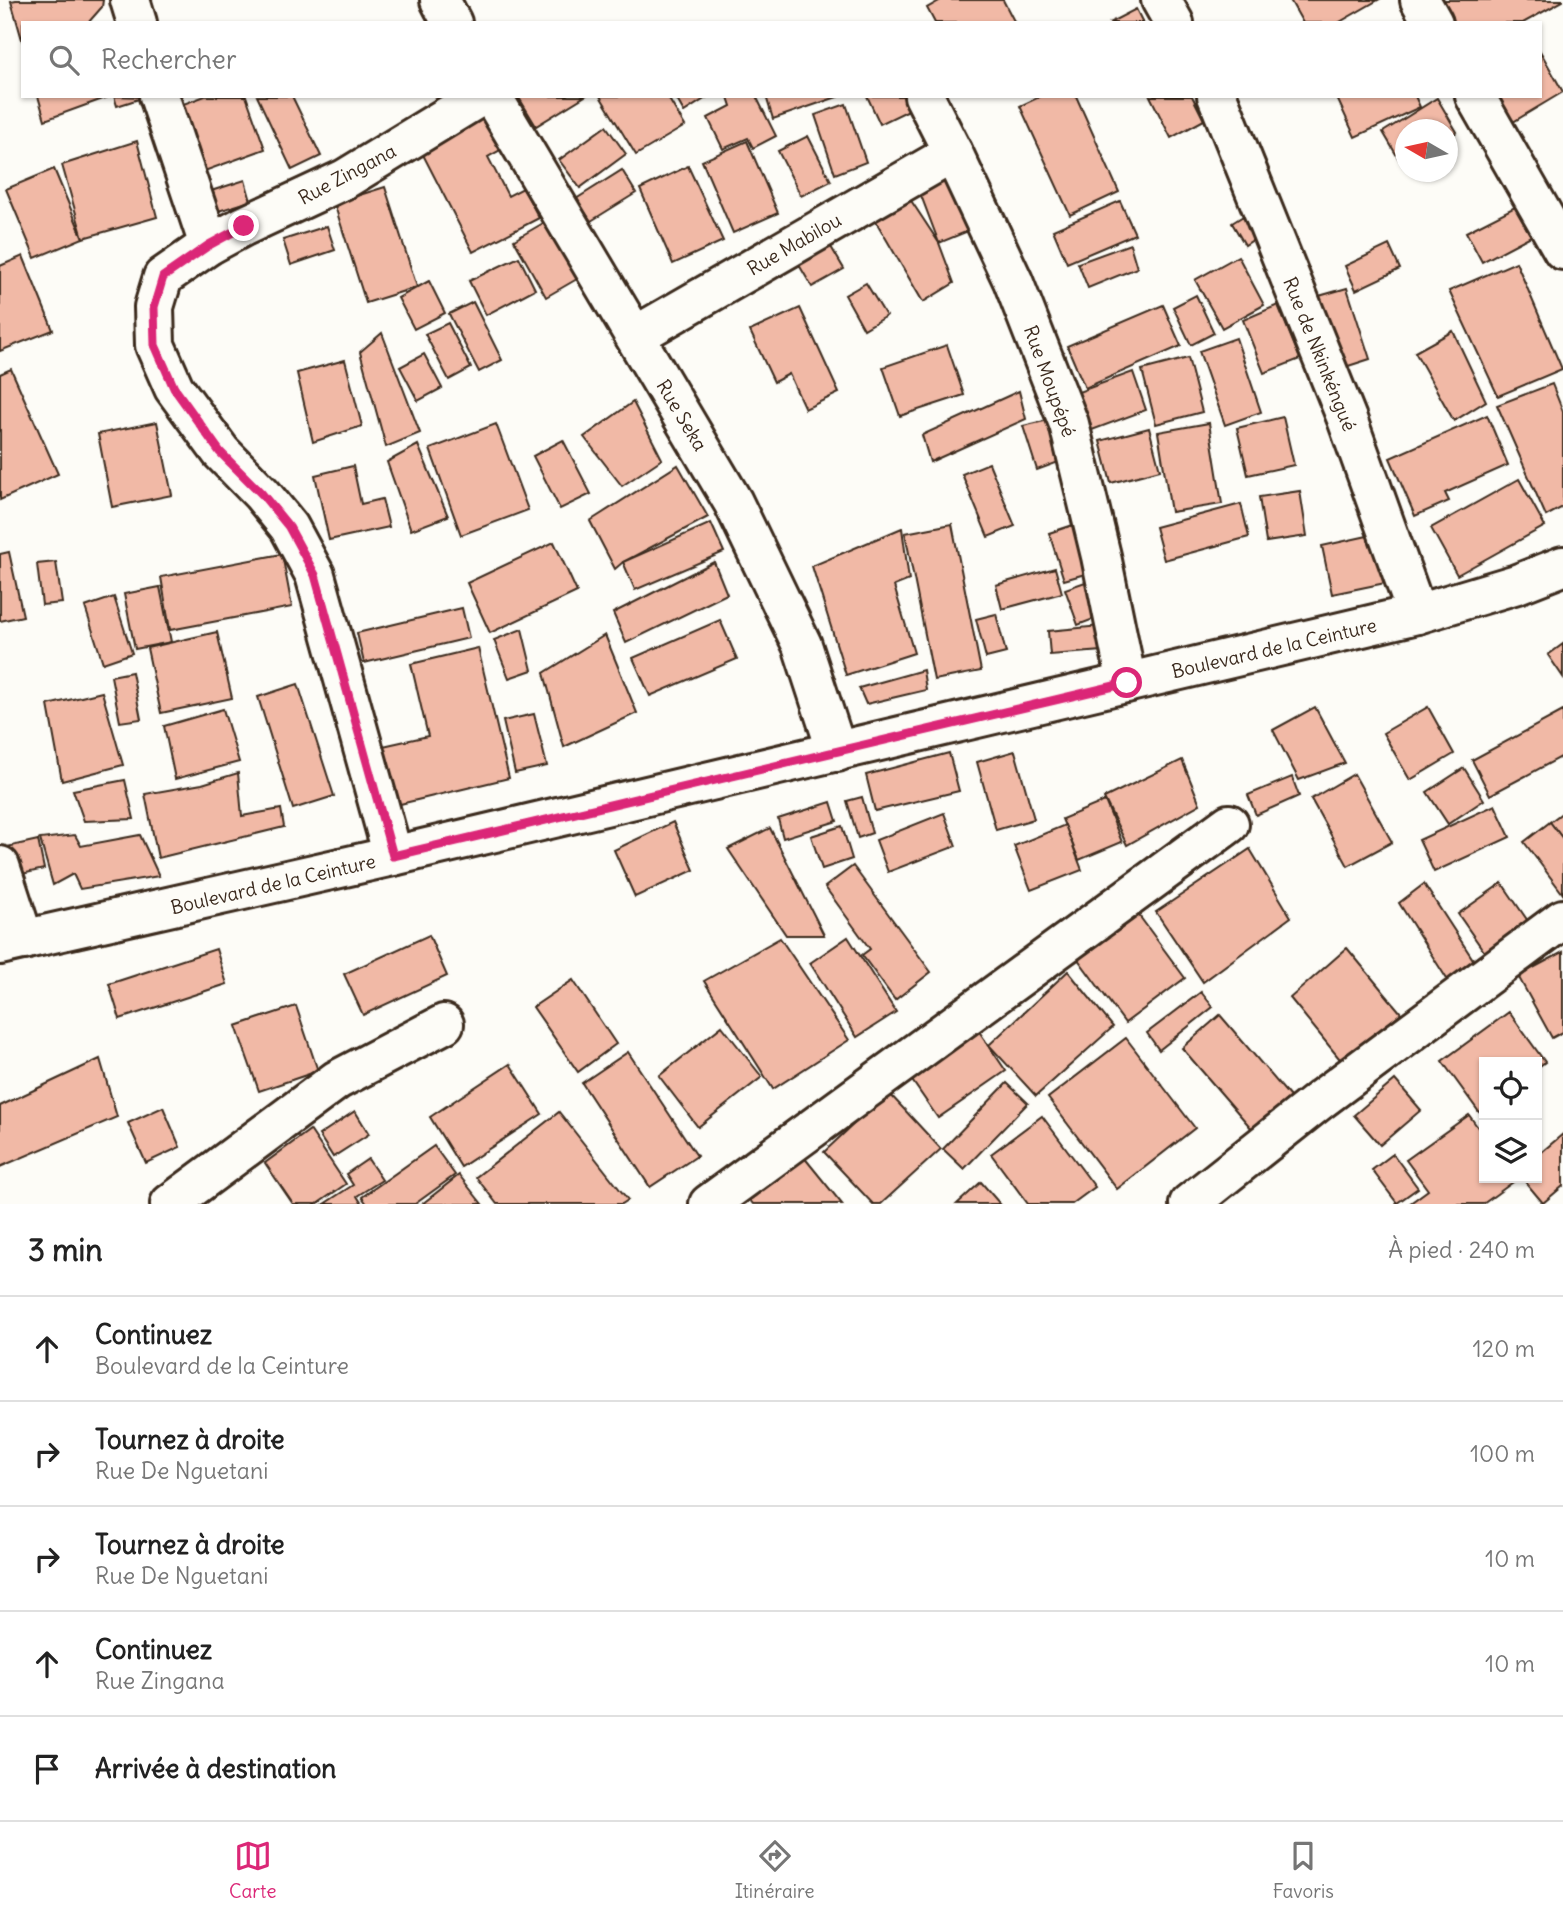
<!DOCTYPE html>
<html lang="fr">
<head>
<meta charset="utf-8">
<style>
	body { margin:0; font-family:Delius,sans-serif; background:#f6f6f6; color:#222 }
	.controls { position:absolute; right:21px; bottom:21px; display:grid; overflow:hidden; border-radius:0px; box-shadow:0 2px 5px #0004 }
	.controls button { width:63px; height:63px; display:grid; place-items:center; padding:0; border:0; border-bottom:2px solid #e0e0e0; background:#fff; color:#222; font:35px sans-serif }
	.compass { position:absolute; left:1395px; top:119px; width:63px; height:63px; border-radius:50%; background:#fff; box-shadow:0 2px 5px #0004; rotate:279deg }
	.stop { position:absolute; width:21px; height:21px; margin:-16px; border:5px solid #db2777; border-radius:50%; background:#fff }
	.stop.end { background:#db2777; border-color:#fff; box-shadow:0 2px 7px #0008 }
	.list { margin:0; padding:0; list-style:none }
	h2 { display:flex; justify-content:space-between; align-items:center; height:91px; margin:0; padding:0 28px; font-size:30px }
	h2 small { font-size:23px; font-weight:400; color:#767676 }
	.list li { display:grid; grid-template-columns:46px 1fr auto; gap:21px; align-items:center; box-sizing:border-box; height:105px; padding:0 28px; border-top:2px solid #e0e0e0 }
	.list b { display:block; font-size:26px; white-space:nowrap }
	.list p { margin:0; font-size:23px; white-space:nowrap; color:#767676 }
	.list em { font-size:23px; font-style:normal; color:#767676 }
	.icon { flex:none; width:38px; height:38px; fill:none; stroke:currentColor; stroke-width:2; stroke-linecap:round; stroke-linejoin:round }
	.map { position:relative; flex:none; width:1563px; height:1204px; overflow:hidden }
	.search { position:absolute; background:#fff; box-shadow:0 2px 5px #0004; left:21px; right:21px; top:21px; height:77px; display:flex; align-items:center; gap:18px; box-sizing:border-box; padding:0 24px; border-radius:0px; color:#767676; font-size:26px }
	.sheet { height:616px; background:#fff }
	nav { display:flex; justify-content:space-around; align-items:center; box-sizing:border-box; height:98px; border-top:2px solid #e0e0e0; background:#fff; font-size:19px; color:#767676 }
	nav a { display:grid; justify-items:center; gap:4px }
	nav .on { color:#db2777 }
	.map>svg:first-child { display:block }
</style>
</head>
<body>
<div class="map">
<svg width="1563" height="1204" viewBox="0 0 1563 1204">
	<rect width="100%" height="100%" fill="#fdfcf7"/>
	<filter id="ink" filterUnits="userSpaceOnUse"><feTurbulence type="fractalNoise" baseFrequency=".0143" numOctaves="2"/><feDisplacementMap in="SourceGraphic" scale="14" xChannelSelector="R" yChannelSelector="G"/><feConvolveMatrix kernelMatrix="1 2 1 2 8 2 1 2 1" color-interpolation-filters="sRGB"/></filter>
	<g filter="url(#ink)">
		<g fill="#f1b9a6" stroke="#3b2a1e" stroke-width="2">
			<polygon points="16,0 103,0 102,7 88,23 23,23 23,43 11,1"/>
			<polygon points="941,0 1003,0 1015,23 935,23 927,8"/>
			<polygon points="1290,0 1378,0 1338,23 1303,23"/>
			<polygon points="1438,0 1563,0 1563,1 1523,23 1450,23"/>
			<polygon points="1136,9 1143,23 1109,23"/>
			<polygon points="1540,51 1563,92 1503,128 1485,96 1540,96"/>
			<polygon points="38,96 111,96 45,120"/>
			<polygon points="114,96 145,97 117,106"/>
			<polygon points="205,96 246,96 265,149 199,173 175,107"/>
			<polygon points="257,96 292,96 321,156 292,170"/>
			<polygon points="518,96 585,96 536,126"/>
			<polygon points="600,96 667,96 685,126 636,155"/>
			<polygon points="675,96 709,96 684,112"/>
			<polygon points="730,96 756,96 776,136 753,148 748,138 723,149 708,118 731,106 728,97"/>
			<polygon points="766,96 840,96 773,119"/>
			<polygon points="867,96 907,96 913,108 880,124"/>
			<polygon points="1041,96 1076,96 1119,192 1070,215 1020,106"/>
			<polygon points="1150,96 1192,96 1204,120 1171,138"/>
			<polygon points="1336,96 1415,96 1420,107 1355,137"/>
			<polygon points="1437,98 1457,132 1448,138 1448,130 1406,130 1406,164 1403,166 1383,132"/>
			<polygon points="846,104 866,162 835,174 815,115"/>
			<polygon points="481,110 502,149 488,157 508,196 523,188 539,218 473,252 417,143"/>
			<polygon points="606,126 626,154 580,188 559,160"/>
			<polygon points="808,136 831,181 801,196 778,151"/>
			<polygon points="137,141 157,217 83,238 62,165"/>
			<polygon points="747,141 778,213 733,233 702,161"/>
			<polygon points="688,166 723,241 673,264 640,189"/>
			<polygon points="54,169 83,238 35,258 6,189"/>
			<polygon points="622,170 636,193 591,221 576,199"/>
			<polygon points="962,173 983,225 939,243 919,190"/>
			<polygon points="245,180 251,201 215,212 208,192"/>
			<polygon points="385,187 417,287 366,303 334,203"/>
			<polygon points="908,196 939,243 954,283 923,302 871,213"/>
			<polygon points="1120,201 1135,234 1067,263 1053,230"/>
			<polygon points="1515,207 1531,236 1482,262 1466,232"/>
			<polygon points="1248,213 1262,234 1245,245 1232,223"/>
			<polygon points="545,222 577,279 546,297 514,240"/>
			<polygon points="327,226 335,250 291,265 283,240"/>
			<polygon points="827,240 844,269 812,287 795,258"/>
			<polygon points="1130,244 1137,268 1088,288 1078,263"/>
			<polygon points="1389,245 1400,269 1356,290 1345,266"/>
			<polygon points="23,256 53,330 0,351 0,266"/>
			<polygon points="1238,256 1264,305 1222,328 1195,280"/>
			<polygon points="519,257 535,289 486,315 469,281"/>
			<polygon points="1516,262 1562,369 1498,396 1449,291"/>
			<polygon points="429,281 445,313 414,329 398,298"/>
			<polygon points="866,283 886,316 864,329 845,295"/>
			<polygon points="1347,288 1370,359 1342,368 1319,296"/>
			<polygon points="1196,295 1214,333 1191,345 1173,307"/>
			<polygon points="473,302 502,360 479,372 449,314"/>
			<polygon points="1163,305 1181,346 1085,388 1067,346"/>
			<polygon points="1278,305 1300,359 1264,373 1243,320"/>
			<polygon points="800,308 839,393 805,409 789,374 774,382 750,331"/>
			<polygon points="448,323 471,368 449,380 425,334"/>
			<polygon points="1453,331 1486,401 1454,421 1415,352"/>
			<polygon points="382,333 420,433 386,447 360,352"/>
			<polygon points="1236,338 1261,412 1225,425 1199,351"/>
			<polygon points="947,345 964,395 900,416 883,367"/>
			<polygon points="424,354 442,388 418,401 400,367"/>
			<polygon points="1188,358 1202,412 1156,424 1142,370"/>
			<polygon points="345,360 362,426 313,442 297,373"/>
			<polygon points="11,369 58,474 0,500 0,374"/>
			<polygon points="1133,372 1146,410 1084,433 1070,395"/>
			<polygon points="1552,384 1563,412 1563,507 1546,516 1497,405"/>
			<polygon points="1019,391 1026,419 930,462 922,435"/>
			<polygon points="633,402 662,459 622,486 584,437"/>
			<polygon points="1487,415 1508,465 1445,493 1449,501 1415,516 1390,458"/>
			<polygon points="1283,417 1294,465 1248,475 1237,428"/>
			<polygon points="1053,419 1067,459 1037,470 1023,426"/>
			<polygon points="157,422 172,495 112,507 98,434"/>
			<polygon points="1209,423 1222,504 1171,512 1158,432"/>
			<polygon points="496,424 528,510 461,535 430,449"/>
			<polygon points="1149,428 1160,470 1111,483 1100,441"/>
			<polygon points="563,440 591,494 560,509 533,456"/>
			<polygon points="418,445 448,516 411,530 387,462"/>
			<polygon points="989,463 1015,526 988,537 962,474"/>
			<polygon points="678,465 708,517 623,562 615,569 590,521"/>
			<polygon points="353,466 361,504 382,499 389,527 329,540 315,475"/>
			<polygon points="1519,479 1545,526 1457,575 1431,528"/>
			<polygon points="1300,491 1307,536 1266,542 1259,497"/>
			<polygon points="1241,504 1249,537 1164,560 1155,527"/>
			<polygon points="1085,521 1099,570 1064,580 1049,533"/>
			<polygon points="711,523 724,552 635,590 623,562"/>
			<polygon points="952,524 981,671 934,680 905,533"/>
			<polygon points="902,528 909,580 894,586 914,653 846,675 812,566"/>
			<polygon points="1381,533 1390,582 1332,594 1322,546"/>
			<polygon points="554,542 577,592 490,633 467,583"/>
			<polygon points="9,552 23,616 0,621 0,554"/>
			<polygon points="282,554 292,607 170,630 161,577"/>
			<polygon points="56,562 62,603 42,605 37,564"/>
			<polygon points="714,562 727,594 626,643 613,613"/>
			<polygon points="1055,568 1062,593 1002,609 996,585"/>
			<polygon points="1091,580 1104,615 1078,625 1065,589"/>
			<polygon points="160,587 171,642 135,649 124,594"/>
			<polygon points="114,597 132,653 103,663 85,607"/>
			<polygon points="462,608 469,638 364,663 357,633"/>
			<polygon points="996,614 1006,653 986,658 976,619"/>
			<polygon points="720,620 737,659 650,696 633,658"/>
			<polygon points="1100,626 1102,651 1050,655 1048,631"/>
			<polygon points="522,629 532,670 509,678 494,640"/>
			<polygon points="217,632 232,698 161,713 147,648"/>
			<polygon points="605,635 637,713 564,747 544,673"/>
			<polygon points="1563,644 1563,677 1548,655"/>
			<polygon points="478,648 509,778 396,805 383,746 428,736 411,664"/>
			<polygon points="923,670 926,690 866,704 859,688"/>
			<polygon points="132,672 141,719 120,722 111,676"/>
			<polygon points="298,684 334,796 293,809 258,697"/>
			<polygon points="102,692 123,765 62,781 48,705"/>
			<polygon points="1315,707 1345,763 1299,780 1273,730"/>
			<polygon points="1428,707 1454,754 1410,780 1383,733"/>
			<polygon points="223,709 239,762 175,779 164,726"/>
			<polygon points="1563,711 1563,756 1490,795 1472,760"/>
			<polygon points="534,714 547,766 515,773 503,721"/>
			<polygon points="1015,751 1034,819 996,830 977,762"/>
			<polygon points="949,753 959,791 875,811 866,775"/>
			<polygon points="1182,760 1200,804 1127,845 1104,798"/>
			<polygon points="1464,768 1484,800 1448,824 1427,792"/>
			<polygon points="238,773 242,816 281,809 284,827 158,858 145,794 202,784"/>
			<polygon points="1354,774 1392,842 1348,866 1311,799"/>
			<polygon points="1292,777 1299,796 1256,815 1248,795"/>
			<polygon points="125,780 134,819 84,821 73,790"/>
			<polygon points="862,797 872,833 858,838 847,801"/>
			<polygon points="1105,801 1122,842 1079,860 1062,819"/>
			<polygon points="831,802 837,821 783,838 778,819"/>
			<polygon points="1495,805 1510,837 1434,872 1419,840"/>
			<polygon points="1563,812 1563,839 1550,822"/>
			<polygon points="944,813 956,846 888,872 876,840"/>
			<polygon points="673,822 694,870 635,897 614,850"/>
			<polygon points="1550,822 1563,839 1563,894 1524,842"/>
			<polygon points="1065,825 1082,870 1031,890 1014,846"/>
			<polygon points="842,826 852,859 822,869 811,836"/>
			<polygon points="770,828 824,935 786,935 728,849"/>
			<polygon points="75,835 81,846 140,835 159,876 80,889 73,874 53,885 40,839"/>
			<polygon points="38,840 44,869 13,876 7,847"/>
			<polygon points="1250,849 1291,917 1203,982 1156,912"/>
			<polygon points="853,866 931,972 895,1000 862,955 870,949 825,887"/>
			<polygon points="1502,883 1532,927 1488,957 1458,914"/>
			<polygon points="1424,884 1478,967 1450,984 1399,903"/>
			<polygon points="1129,902 1185,978 1125,1023 1069,947"/>
			<polygon points="429,935 447,976 363,1015 344,974"/>
			<polygon points="848,937 896,1012 857,1037 810,963"/>
			<polygon points="780,938 849,1040 773,1089 704,981"/>
			<polygon points="1347,948 1401,1013 1343,1063 1290,998"/>
			<polygon points="216,949 227,984 120,1019 109,984"/>
			<polygon points="1563,952 1563,1032 1552,1038 1518,976"/>
			<polygon points="1068,971 1113,1027 1036,1096 989,1045"/>
			<polygon points="573,980 616,1044 578,1072 533,1007"/>
			<polygon points="1201,992 1213,1007 1159,1050 1147,1033"/>
			<polygon points="296,1006 318,1071 259,1091 236,1026"/>
			<polygon points="1509,1012 1545,1062 1537,1068 1537,1062 1484,1062 1484,1108 1479,1112 1442,1061"/>
			<polygon points="1220,1015 1290,1097 1252,1129 1182,1048"/>
			<polygon points="972,1021 1006,1071 938,1118 904,1069"/>
			<polygon points="722,1026 762,1077 698,1127 659,1076"/>
			<polygon points="1126,1038 1195,1128 1117,1189 1048,1098"/>
			<polygon points="628,1052 697,1156 650,1187 582,1083"/>
			<polygon points="100,1059 117,1117 0,1167 0,1106"/>
			<polygon points="510,1064 542,1114 461,1167 430,1117"/>
			<polygon points="1395,1080 1421,1110 1380,1145 1354,1115"/>
			<polygon points="1007,1083 1028,1103 964,1169 943,1149"/>
			<polygon points="888,1092 941,1149 881,1204 873,1204 824,1152"/>
			<polygon points="163,1107 180,1147 146,1163 128,1123"/>
			<polygon points="355,1111 369,1134 333,1157 319,1135"/>
			<polygon points="559,1112 628,1200 622,1204 497,1204 476,1177"/>
			<polygon points="1469,1115 1484,1136 1484,1178 1514,1178 1516,1180 1483,1204 1409,1204 1428,1190 1406,1160"/>
			<polygon points="1042,1116 1095,1187 1072,1204 1028,1204 991,1154"/>
			<polygon points="310,1130 346,1184 317,1204 293,1204 265,1163"/>
			<polygon points="1563,1134 1563,1186 1543,1203 1522,1178 1537,1178 1537,1156"/>
			<polygon points="434,1146 455,1175 415,1204 367,1204 362,1197"/>
			<polygon points="799,1151 842,1204 753,1204 746,1195"/>
			<polygon points="1393,1154 1418,1188 1397,1203 1372,1170"/>
			<polygon points="368,1159 382,1180 357,1196 362,1204 324,1204 353,1185 346,1174"/>
			<polygon points="459,1175 482,1204 422,1204"/>
			<polygon points="981,1182 1000,1204 957,1204"/>
		</g>
		<g fill="none" stroke-linecap="round" stroke-linejoin="round">
			<defs>
				<g id="street">
					<polyline points="130,0 137,23"/>
					<polyline points="440,0 452,23"/>
					<polyline points="1161,0 1174,23"/>
					<polyline points="1420,0 1433,23"/>
					<polyline points="159,96 209,245"/>
					<polyline points="492,96 733,502 802,645 837,752"/>
					<polyline points="924,96 953,153 1013,281 1069,424 1101,556 1127,683"/>
					<polyline points="1217,96 1347,419 1417,614"/>
					<polyline points="1475,96 1563,250"/>
					<polyline points="635,336 953,153"/>
					<polyline points="393,856 315,575 289,527 262,494 221,452 174,388 155,345 154,307 163,277 209,245 244,226 345,179 481,96"/>
					<polyline points="0,866 24,940"/>
					<polyline points="170,1204 337,1080 444,1024"/>
					<polyline points="709,1204 1229,824"/>
					<polyline points="1189,1204 1320,1100 1563,919"/>
				</g>
				<polyline id="secondary" points="0,945 393,856 1417,614 1517,584 1563,566"/>
			</defs>
			<use href="#street" stroke="#3b2a1e" stroke-width="44"/>
			<use href="#secondary" stroke="#3b2a1e" stroke-width="44"/>
			<use href="#street" stroke="#fdfcf7" stroke-width="38"/>
			<use href="#secondary" stroke="#fdfcf7" stroke-width="38"/>
		</g>
	</g>
	<g fill="none" stroke-linecap="round" stroke-linejoin="round" filter="url(#ink)">
		<polyline stroke="#db2777" stroke-width="9" points="244,226 209,245 163,277 154,307 155,345 174,388 220,452 262,494 289,527 315,575 393,856 1127,683"/>
	</g>
	<g text-anchor="middle" dominant-baseline="central" stroke-width="5" stroke-linejoin="round" paint-order="stroke">
		<g font-size="19" fill="#3b2a1e" stroke="#fdfcf7">
			<text transform="translate(347 174) rotate(-28)">Rue Zingana</text>
			<text transform="translate(794 244) rotate(-30)">Rue Mabilou</text>
			<text transform="translate(1320 354) rotate(68)">Rue de Nkinkéngué</text>
			<text transform="translate(1050 381) rotate(70)">Rue Moupépé</text>
			<text transform="translate(682 415) rotate(59)">Rue Seka</text>
			<text transform="translate(1274 648) rotate(-13)">Boulevard de la Ceinture</text>
			<text transform="translate(273 884) rotate(-13)">Boulevard de la Ceinture</text>
		</g>
	</g>
</svg>
<div class="controls">
<button><svg class="icon" aria-label="locate" viewBox="0 0 24 24"><circle cx="12" cy="12" r="6"/><path d="M12 2v4M12 18v4M2 12h4M18 12h4"/></svg></button>
<button><svg class="icon" aria-label="layers" viewBox="0 0 24 24"><path d="M12 4l9 5-9 5-9-5zM3 14l9 5 9-5"/></svg></button>
</div>
<svg class="compass" viewBox="-18 -18 36 36"><path d="M0-13l5 13h-10z" fill="#e53935"/><path d="M0 13l5-13h-10z" fill="#767676"/></svg>
<div class="stop" style="left:1127px;top:683px"></div>
<div class="stop end" style="left:244px;top:226px"></div>
<div class="search"><svg class="icon" aria-label="search" viewBox="0 0 24 24"><circle cx="10" cy="10" r="6"/><path d="M15 15l6 6"/></svg>Rechercher</div>
</div>
<section class="sheet">
<h2>3 min<small>À pied · 240 m</small></h2>
<ul class="list">
<li><svg class="icon" aria-label="ahead" viewBox="0 0 24 24"><path d="M12 20V5M6 11l6-6 6 6"/></svg><div><b>Continuez</b><p>Boulevard de la Ceinture</p></div><em>120 m</em></li>
<li><svg class="icon" aria-label="right" viewBox="0 0 24 24"><path d="M7 20v-9h11M14 6l5 5-5 5"/></svg><div><b>Tournez à droite</b><p>Rue De Nguetani</p></div><em>100 m</em></li>
<li><svg class="icon" aria-label="right" viewBox="0 0 24 24"><path d="M7 20v-9h11M14 6l5 5-5 5"/></svg><div><b>Tournez à droite</b><p>Rue De Nguetani</p></div><em>10 m</em></li>
<li><svg class="icon" aria-label="ahead" viewBox="0 0 24 24"><path d="M12 20V5M6 11l6-6 6 6"/></svg><div><b>Continuez</b><p>Rue Zingana</p></div><em>10 m</em></li>
<li><svg class="icon" aria-label="arrive" viewBox="0 0 24 24"><path d="M6 21V4h12l-3 4 3 4H6"/></svg><div><b>Arrivée à destination</b></div></li>
</ul>
</section>
<nav>
<a class="on"><svg class="icon" aria-label="map" viewBox="0 0 24 24"><path d="M3 6l6-2 6 2 6-2v14l-6 2-6-2-6 2zM9 4v14M15 6v14"/></svg>Carte</a>
<a><svg class="icon" aria-label="directions" viewBox="0 0 24 24"><path d="M12 3l9 9-9 9-9-9zM9 14v-3h6M13 9l2 2-2 2"/></svg>Itinéraire</a>
<a><svg class="icon" aria-label="saved" viewBox="0 0 24 24"><path d="M7 4h10v16l-5-4-5 4z"/></svg>Favoris</a>
</nav>
</body>
</html>
